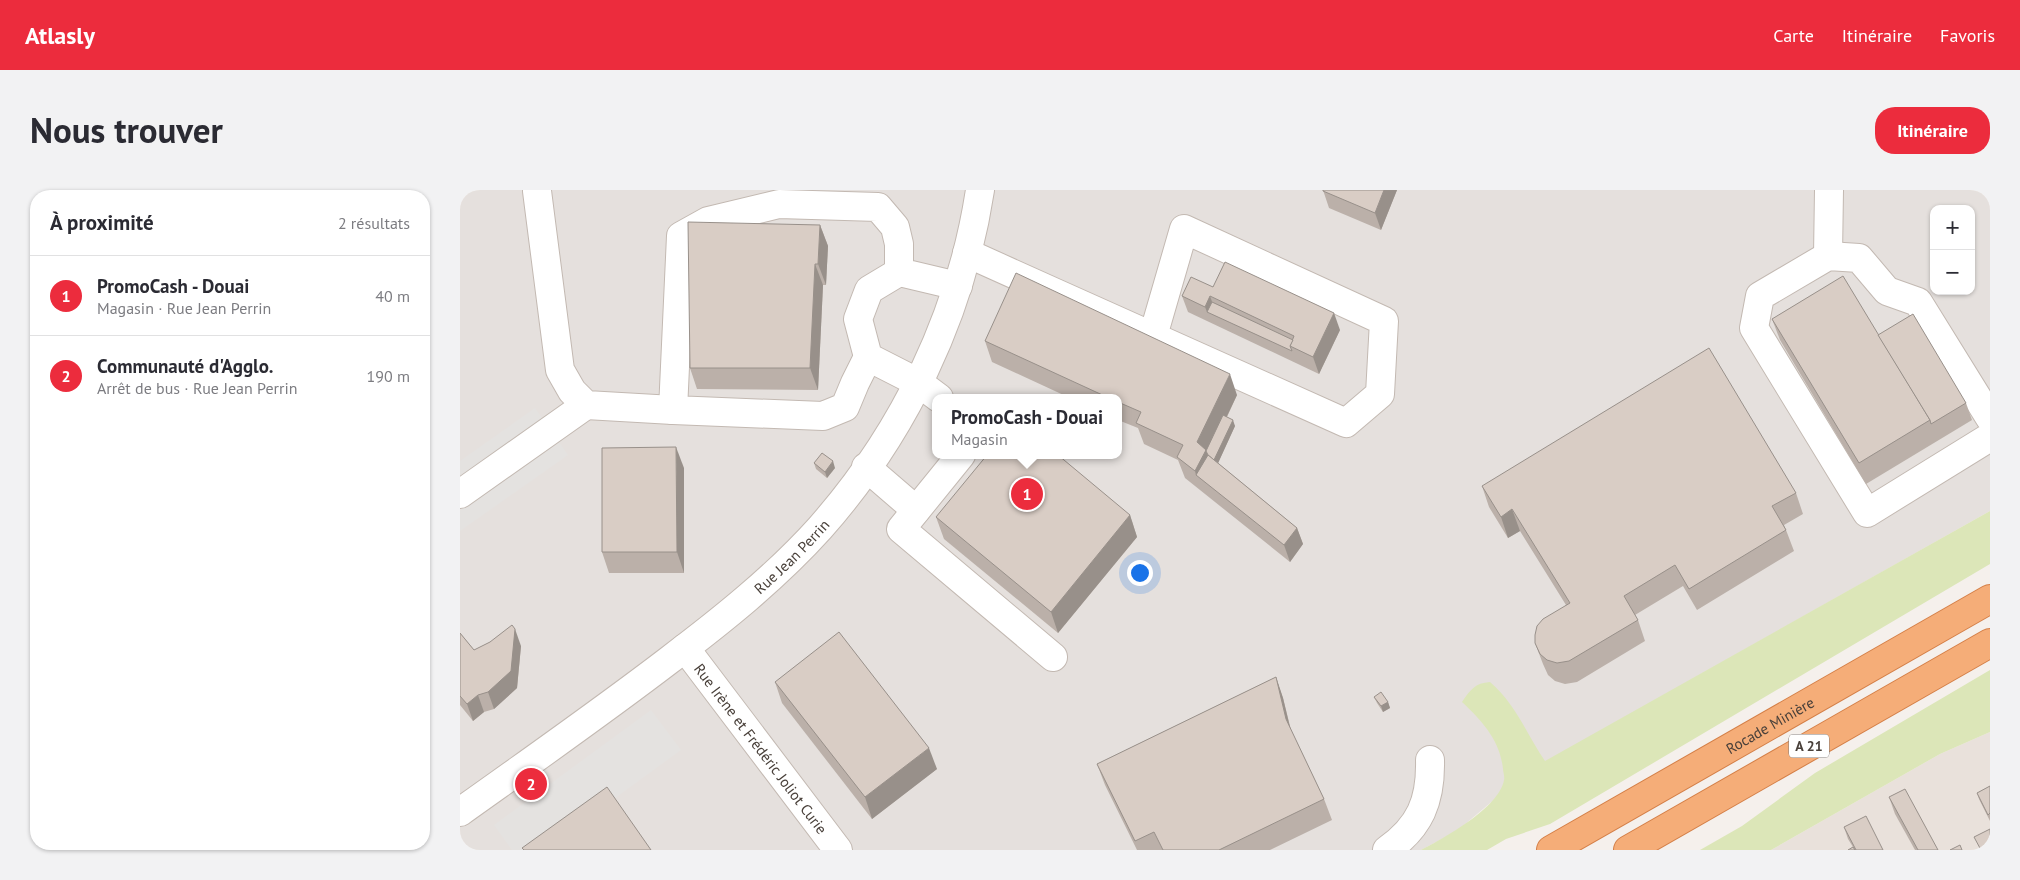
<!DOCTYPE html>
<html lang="fr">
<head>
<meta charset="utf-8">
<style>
	body { margin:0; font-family:"PT Sans",sans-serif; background:#f2f2f3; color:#2b2b33 }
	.controls { position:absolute; right:15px; top:15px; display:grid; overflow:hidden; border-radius:10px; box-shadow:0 1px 4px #0004 }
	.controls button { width:45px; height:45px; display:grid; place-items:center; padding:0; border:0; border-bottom:1px solid #e1e1e2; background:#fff; color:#2b2b33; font:25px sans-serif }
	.you { position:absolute; left:679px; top:382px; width:18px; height:18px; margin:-12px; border:4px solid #fff; border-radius:50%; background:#1a73e8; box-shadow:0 0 0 8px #1a73e833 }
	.badge { display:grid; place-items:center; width:32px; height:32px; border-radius:50%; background:#ec2c3d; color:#fff; font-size:16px; font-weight:700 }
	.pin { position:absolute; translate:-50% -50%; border:2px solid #fff; box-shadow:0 1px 5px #0006 }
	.popup { position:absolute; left:472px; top:204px; width:190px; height:65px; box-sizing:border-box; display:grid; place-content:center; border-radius:10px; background:#fff; filter:drop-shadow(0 1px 4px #0005); font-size:16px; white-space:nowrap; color:#7c7c81 }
	.popup b { font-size:19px; color:#2b2b33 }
	.popup::after { content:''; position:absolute; left:50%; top:100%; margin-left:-10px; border:10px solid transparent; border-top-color:#fff }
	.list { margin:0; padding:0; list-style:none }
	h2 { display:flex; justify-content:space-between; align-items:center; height:65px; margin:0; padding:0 20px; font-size:21px }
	h2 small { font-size:16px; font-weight:400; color:#7c7c81 }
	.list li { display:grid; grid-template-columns:32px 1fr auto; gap:15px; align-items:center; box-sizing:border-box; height:80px; padding:0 20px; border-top:1px solid #e1e1e2 }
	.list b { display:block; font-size:19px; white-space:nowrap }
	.list p { margin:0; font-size:16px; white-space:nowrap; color:#7c7c81 }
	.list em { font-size:16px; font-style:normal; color:#7c7c81 }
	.map { position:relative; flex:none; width:1530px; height:660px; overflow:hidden; border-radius:20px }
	header { display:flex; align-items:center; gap:30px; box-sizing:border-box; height:70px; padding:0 25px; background:#ec2c3d; color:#fff }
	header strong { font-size:24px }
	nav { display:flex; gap:28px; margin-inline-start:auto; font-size:18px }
	.intro { display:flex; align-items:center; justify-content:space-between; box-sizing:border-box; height:120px; padding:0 30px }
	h1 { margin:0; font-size:35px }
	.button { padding:12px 22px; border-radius:20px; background:#ec2c3d; color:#fff; font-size:18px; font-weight:700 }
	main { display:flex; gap:30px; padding:0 30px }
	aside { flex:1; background:#fff; border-radius:20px; box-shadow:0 1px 4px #0004 }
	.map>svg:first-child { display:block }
</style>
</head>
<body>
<header>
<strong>Atlasly</strong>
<nav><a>Carte</a><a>Itinéraire</a><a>Favoris</a></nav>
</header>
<div class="intro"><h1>Nous trouver</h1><a class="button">Itinéraire</a></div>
<main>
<aside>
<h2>À proximité<small>2 résultats</small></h2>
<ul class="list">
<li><span class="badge">1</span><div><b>PromoCash - Douai</b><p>Magasin · Rue Jean Perrin</p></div><em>40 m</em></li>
<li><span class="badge">2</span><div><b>Communauté d'Agglo.</b><p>Arrêt de bus · Rue Jean Perrin</p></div><em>190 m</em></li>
</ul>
</aside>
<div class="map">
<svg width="1530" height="660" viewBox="0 0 1530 660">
	<rect width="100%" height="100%" fill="#f5f0ec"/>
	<polygon fill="#e9e1db" points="1530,542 1530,660 1311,660 1480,564"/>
	<path fill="#e5e0dd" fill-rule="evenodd" d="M0,0h1530v321l-445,251 -49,36 -39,33 -36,19h-961zM1474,19h37v82h-37zM476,208h182v57h-182z"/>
	<g fill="#dce6b8">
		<path d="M1530,321v53l-440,260 -44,15 -19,11h-66c23,-12 78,-42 83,-70 1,-3 -1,-8 -1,-11 -3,-29 -21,-48 -41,-67 8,-12 13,-19 28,-20 26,22 37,53 55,79z"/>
		<polygon points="1530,480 1530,542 1480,564 1311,660 1240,660 1282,636 1355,583"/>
	</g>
	<g fill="#e4e2e0">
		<polygon points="75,218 108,265 0,341 0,271"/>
		<polygon points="191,520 221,560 84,660 52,660 34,635"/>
	</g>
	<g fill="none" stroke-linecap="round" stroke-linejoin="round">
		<defs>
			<g id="minor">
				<polyline points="77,1 100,180 112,201 126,215 213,220"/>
				<path d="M507,63c126,57 252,113 379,170l34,-29 4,-73 -200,-92 -31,107"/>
				<polyline points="1368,66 1369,0"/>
				<polyline points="439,82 409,100 398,129 408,167 459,193 479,208"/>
				<polyline points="408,167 395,193 385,217 363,226 213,220 221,46 248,31 319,14 418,17 435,37 439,54 439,82 498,96"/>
				<polyline points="1530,228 1458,112 1427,101 1399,68 1368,66 1300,106 1294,138 1407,323 1530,247"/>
				<polyline points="501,265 441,339 593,467"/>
				<polyline points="406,277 456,320"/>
				<polyline points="0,304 126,215"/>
				<path id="s1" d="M225,458l153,202"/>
				<path id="s2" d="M0,622c70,-50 140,-99 208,-151 53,-40 107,-83 152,-133 84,-95 141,-213 160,-338"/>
				<path d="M927,660c33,-23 44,-49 43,-90"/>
			</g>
			<g id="highway">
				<path id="s3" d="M1091,660l439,-251"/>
				<polyline points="1168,660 1530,453"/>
			</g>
		</defs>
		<use href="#minor" stroke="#c3b9b2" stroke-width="30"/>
		<use href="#highway" stroke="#d47f47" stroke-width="30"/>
		<use href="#minor" stroke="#fff" stroke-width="28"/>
		<use href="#highway" stroke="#f5ad78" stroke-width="28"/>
	</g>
	<g fill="#bbb0a9">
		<polygon points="863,0 937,0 921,40 869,18"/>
		<polygon points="360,35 368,56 366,95 363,95 358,200 237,199 230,178"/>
		<polygon points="753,97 880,140 859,184 728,122 722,106"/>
		<polygon points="1312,129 1418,145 1506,213 1512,230 1406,294 1320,150"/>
		<polygon points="525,151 777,205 767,227 775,236 758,273 837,338 843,354 830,372 725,288 718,270 684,254 678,238 658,230 658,208 610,208 532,172"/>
		<polygon points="354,273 375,278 367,288 356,279"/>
		<polygon points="224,278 224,383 149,383 142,362"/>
		<polygon points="1022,296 1336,303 1343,324 1324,335 1326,340 1334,361 1237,420 1223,396 1175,425 1178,430 1185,451 1117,492 1105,494 1095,491 1088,485 1083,474 1075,453 1106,415 1060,341 1048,348 1029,317"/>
		<polygon points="670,325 677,347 598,443 484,349 476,327"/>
		<polygon points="0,443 14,460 61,456 57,498 34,519 24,522 13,531 0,515"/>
		<polygon points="816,487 823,508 831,540 864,609 872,630 810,660 677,660 645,595 637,574"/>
		<polygon points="315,492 477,579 412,629 322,513"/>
		<polygon points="914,507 928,512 930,518 923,522 917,513"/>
		<polygon points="1530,596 1530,631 1519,609 1517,603"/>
		<polygon points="1429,607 1478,660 1455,660 1435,624"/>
		<polygon points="1384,637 1423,660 1388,660 1393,657 1388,649"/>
	</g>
	<g fill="#98908a">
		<polygon points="924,0 937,0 921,40 915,23"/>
		<polygon points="360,35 368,56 366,95 358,74"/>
		<polygon points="355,74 363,95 358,200 350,178"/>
		<polygon points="750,106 756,123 747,122 745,117"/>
		<polygon points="874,123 880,140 859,184 853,167"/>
		<polygon points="770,184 777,205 748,266 773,230 775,236 754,282 736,285 735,281 737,252"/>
		<polygon points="216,257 224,278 224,383 217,362"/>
		<polygon points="373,271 375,278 367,288 365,282"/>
		<polygon points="1052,319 1060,341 1048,348 1041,327"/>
		<polygon points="670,325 677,347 598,443 591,422"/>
		<polygon points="837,338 843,354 830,372 824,355"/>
		<polygon points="55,439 61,456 57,498 34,519 28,502"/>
		<polygon points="816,487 823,508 833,550 826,529"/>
		<polygon points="18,505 24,522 13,531 7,514"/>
		<polygon points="928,512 930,518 923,522 921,516"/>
		<polygon points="469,558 477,579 412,629 405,607"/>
	</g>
	<g fill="#d9cdc5" stroke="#98908a">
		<polygon points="863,0 924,0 915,23 863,1"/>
		<polygon points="228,32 360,35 358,74 355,74 350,178 230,178"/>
		<polygon points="765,72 874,123 853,167 830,156 834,146 750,106 745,117 722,106 731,87 753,97"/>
		<polygon points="556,83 770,184 737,252 746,260 735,281 717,267 723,255 676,233 681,222 658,212 658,208 649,208 525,151"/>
		<polygon points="1383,86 1470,230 1399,273 1312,129"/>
		<polygon points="752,112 833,150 830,156 832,161 747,122"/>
		<polygon points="1453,124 1506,213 1471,234 1470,230 1418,145"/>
		<polygon points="1249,158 1336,303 1312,316 1326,340 1229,399 1215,375 1164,406 1178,430 1109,471 1097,473 1087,470 1080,464 1075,453 1075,445 1077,436 1083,429 1110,413 1052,319 1041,327 1022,296"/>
		<polygon points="763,225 773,230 754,270 748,265 746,261"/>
		<polygon points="216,257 217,362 142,362 142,258"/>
		<polygon points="362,263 373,271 365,282 354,273"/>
		<polygon points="527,265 598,265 670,325 591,422 476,327"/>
		<polygon points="748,265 837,338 824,355 736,285"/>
		<polygon points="52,435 55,439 51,481 28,502 18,505 7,514 0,506 0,443 14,460 30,452"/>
		<polygon points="379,442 469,558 405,607 315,492"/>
		<polygon points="816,487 826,529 864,609 759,660 703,660 694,642 675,651 637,574"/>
		<polygon points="921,502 928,512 921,516 914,507"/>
		<polygon points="1530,596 1530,623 1528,625 1517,603"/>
		<polygon points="147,597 191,660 64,660 62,658"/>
		<polygon points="1445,599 1478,660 1458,660 1429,607"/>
		<polygon points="1406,626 1423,660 1396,660 1384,637"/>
		<polygon points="1530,639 1530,660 1521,660 1514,647"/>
		<polygon points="1500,655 1502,660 1490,660"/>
		<polygon points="1393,657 1395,660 1388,660"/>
	</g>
	<g text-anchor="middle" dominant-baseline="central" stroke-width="4" stroke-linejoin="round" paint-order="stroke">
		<rect fill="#fff" stroke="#807975" stroke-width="1" x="1329" y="544.5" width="40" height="23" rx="4"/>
		<g font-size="14" font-weight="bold" fill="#49403a">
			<text x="1349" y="556">A 21</text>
		</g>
		<g font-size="15" fill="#49403a" stroke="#fff">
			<text stroke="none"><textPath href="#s2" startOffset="419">Rue Jean Perrin</textPath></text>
			<text stroke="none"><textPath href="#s3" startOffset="252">Rocade Minière</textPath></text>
			<text stroke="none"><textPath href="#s1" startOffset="126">Rue Irène et Frédéric Joliot Curie</textPath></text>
		</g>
	</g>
</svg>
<div class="controls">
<button>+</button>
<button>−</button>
</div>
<div class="you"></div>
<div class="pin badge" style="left:567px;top:304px">1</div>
<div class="popup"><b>PromoCash - Douai</b>Magasin</div>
<div class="pin badge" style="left:71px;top:594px">2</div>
</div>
</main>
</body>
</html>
